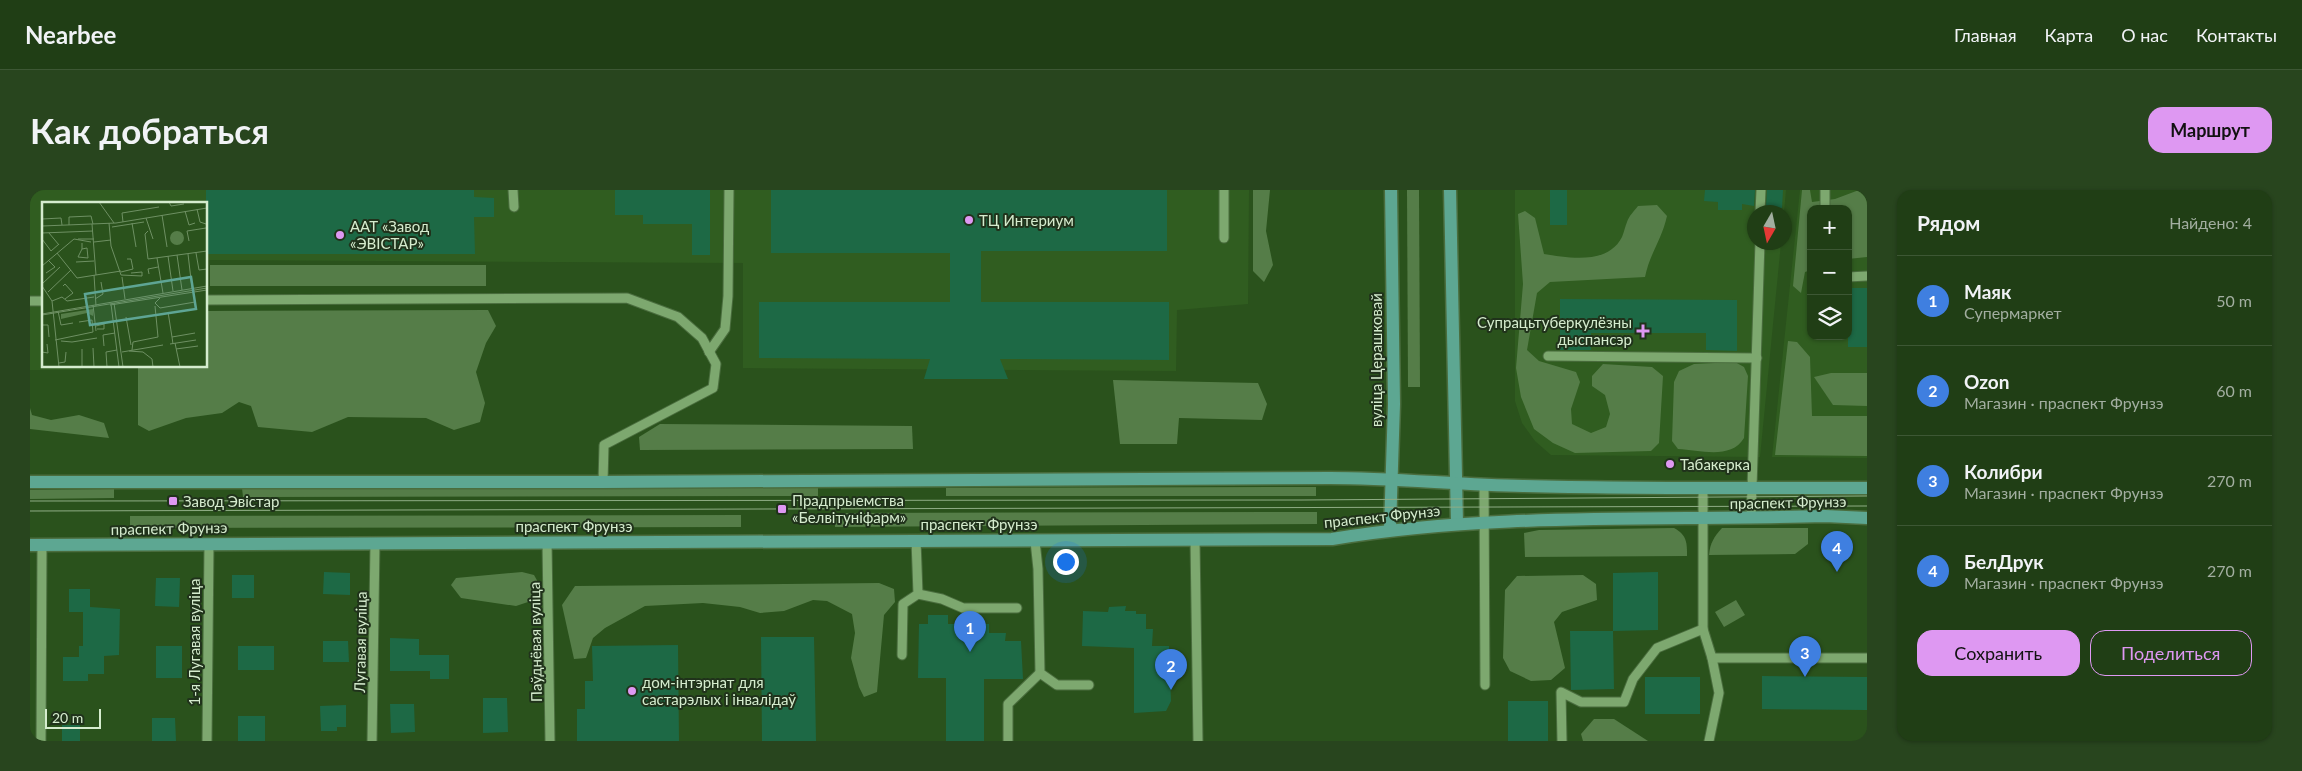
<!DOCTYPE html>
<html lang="ru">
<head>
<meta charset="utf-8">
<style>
	body { margin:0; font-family:Lato,sans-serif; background:#28451e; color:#f1f3f6 }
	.controls { position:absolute; right:15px; top:15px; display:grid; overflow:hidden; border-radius:10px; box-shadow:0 1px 4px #0004 }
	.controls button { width:45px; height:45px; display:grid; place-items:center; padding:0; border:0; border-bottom:1px solid #3d5734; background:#203e15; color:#f1f3f6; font:25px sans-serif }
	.compass { position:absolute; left:1717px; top:15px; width:45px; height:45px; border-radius:50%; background:#203e15; box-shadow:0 1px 4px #0004; rotate:189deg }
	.scale { position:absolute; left:15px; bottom:12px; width:56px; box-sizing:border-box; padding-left:5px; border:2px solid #d5ecce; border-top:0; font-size:14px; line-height:18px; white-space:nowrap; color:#d5ecce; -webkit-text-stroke:4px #20321b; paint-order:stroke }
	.you { position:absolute; left:1035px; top:371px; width:18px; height:18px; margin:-12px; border:4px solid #fff; border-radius:50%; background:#1a73e8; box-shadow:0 0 0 8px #1a73e833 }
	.badge { display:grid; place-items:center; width:32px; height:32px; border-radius:50%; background:#de98f2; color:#fff; font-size:16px; font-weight:700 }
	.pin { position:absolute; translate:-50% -41px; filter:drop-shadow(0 1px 2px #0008) }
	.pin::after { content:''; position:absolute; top:26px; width:18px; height:15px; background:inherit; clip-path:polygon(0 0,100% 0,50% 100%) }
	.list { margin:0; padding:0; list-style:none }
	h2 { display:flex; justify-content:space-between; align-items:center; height:65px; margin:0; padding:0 20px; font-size:21px }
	h2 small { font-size:16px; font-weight:400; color:#a2aea0 }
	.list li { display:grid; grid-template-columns:32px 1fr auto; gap:15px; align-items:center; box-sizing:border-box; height:90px; padding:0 20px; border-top:1px solid #3d5734 }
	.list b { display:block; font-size:19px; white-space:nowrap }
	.list p { margin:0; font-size:16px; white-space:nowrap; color:#a2aea0 }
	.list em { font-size:16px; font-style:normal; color:#a2aea0 }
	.actions { display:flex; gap:10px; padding:15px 20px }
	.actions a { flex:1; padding:11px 0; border:1px solid #de98f2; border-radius:15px; text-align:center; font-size:18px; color:#de98f2 }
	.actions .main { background:#de98f2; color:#111 }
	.icon { flex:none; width:28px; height:28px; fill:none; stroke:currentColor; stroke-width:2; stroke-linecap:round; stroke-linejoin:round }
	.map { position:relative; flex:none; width:1837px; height:551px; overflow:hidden; border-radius:15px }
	header { display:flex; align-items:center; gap:30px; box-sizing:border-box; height:70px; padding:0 25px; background:#203e15; border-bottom:1px solid #3d5734 }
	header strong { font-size:24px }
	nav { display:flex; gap:28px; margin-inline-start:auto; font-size:18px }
	.intro { display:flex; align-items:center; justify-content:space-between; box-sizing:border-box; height:120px; padding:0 30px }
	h1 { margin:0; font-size:35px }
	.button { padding:12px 22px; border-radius:15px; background:#de98f2; color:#111; font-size:18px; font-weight:700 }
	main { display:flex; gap:30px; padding:0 30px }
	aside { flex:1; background:#203e15; border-radius:15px; box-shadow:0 1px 4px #0004 }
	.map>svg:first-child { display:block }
</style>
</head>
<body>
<header>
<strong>Nearbee</strong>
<nav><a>Главная</a><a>Карта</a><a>О нас</a><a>Контакты</a></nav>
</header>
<div class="intro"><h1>Как добраться</h1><a class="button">Маршрут</a></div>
<main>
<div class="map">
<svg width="1837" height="551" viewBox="0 0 1837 551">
	<rect width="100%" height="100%" fill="#2a521c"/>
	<g fill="#305d20" fill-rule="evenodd">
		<polygon points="0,0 1219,0 1218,114 1147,120 1146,181 713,178 713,73 176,70 176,14 14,14 14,176 51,176 51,180 0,180"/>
		<polygon points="1485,0 1756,0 1754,22 1724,22 1724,52 1751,53 1730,267 1521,265 1505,251 1492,233 1485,211"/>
		<path d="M1770,0h67v268l-95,-1zM1781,19h37v127h-37z"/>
	</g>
	<g fill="#557d48">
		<polygon points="1223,0 1240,0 1236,41 1243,75 1234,92 1223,81"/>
		<polygon points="1377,0 1389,0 1390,197 1378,197"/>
		<polygon points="1772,0 1780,0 1782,12 1805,9 1829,0 1837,0 1837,67 1818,69 1818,19 1781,19 1781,80 1775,82 1771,103 1763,96"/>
		<path d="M1627,15l10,11c-5,23 -17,37 -22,61l-95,5 -13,11 -10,57 12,11 37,11 4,10 -9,27 1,15 19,9 15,-6 4,-13 -5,-19 -13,-9v-10l11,-12 49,3 11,9 -4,67 -8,8 -76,2 -22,-10 -19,-14 -13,-32 -5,-29 7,-84 -5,-70 7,-3 10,7 9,36c25,4 64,11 78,-17 2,-5 3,-10 5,-15 2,-6 7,-11 11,-16z"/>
		<rect x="180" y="75" width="276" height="21"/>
		<polygon points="458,120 466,136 456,153 446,182 455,213 450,232 424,240 396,228 318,227 282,242 228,237 221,216 209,212 192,223 156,228 119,241 108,235 108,176 176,176 176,121"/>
		<polygon points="1758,151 1767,152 1780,167 1782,226 1837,226 1837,266 1745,265"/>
		<path d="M1705,172l9,5 4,9 -4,62c-13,22 -44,12 -66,11l-6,-8 2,-59 5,-11 15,-7z"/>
		<polygon points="1801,183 1837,183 1837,216 1803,215 1784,187"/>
		<polygon points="1083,190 1228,193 1237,214 1232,230 1149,228 1147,254 1090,254"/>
		<polygon points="0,218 2,225 21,230 49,225 74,233 79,248 0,239"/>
		<polygon points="630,234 882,236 883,259 610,260 609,247"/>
		<polygon points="788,297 788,306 213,307 212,298"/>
		<polygon points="1286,297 1286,306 916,306 916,298"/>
		<polygon points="84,299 84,308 0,309 0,300"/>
		<polygon points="1287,322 1287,334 805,337 805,323"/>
		<polygon points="711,325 711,337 100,338 100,326"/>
		<path d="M1644,338c13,7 13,15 13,28l-162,1 -1,-24 15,-3z"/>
		<path d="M1692,338h86v16l-13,10 -86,1c1,-12 5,-18 13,-27z"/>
		<polygon points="492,382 504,385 509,394 507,409 486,416 431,408 421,395 426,388"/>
		<polygon points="1553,385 1566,394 1567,410 1532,422 1524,432 1535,478 1521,490 1501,491 1480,481 1473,468 1475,400 1487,386"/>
		<polygon points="849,393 864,399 865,412 854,425 847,502 834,507 829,497 821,468 825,443 822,424 797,411 783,410 754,421 730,423 710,417 673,413 615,416 575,438 563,448 556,468 544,469 532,415 545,396"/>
		<polygon points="1706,410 1715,425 1694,437 1685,422"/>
		<polygon points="1564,529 1584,529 1618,551 1553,551 1551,544"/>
	</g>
	<g fill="#1d6945">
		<polygon points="176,0 444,0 444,7 464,8 464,27 444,27 445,64 176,64"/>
		<polygon points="585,0 680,0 680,65 662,65 662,34 613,34 613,25 585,25"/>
		<polygon points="741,0 1137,0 1137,61 951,61 951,112 1139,112 1139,170 970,169 978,189 894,189 900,169 729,168 729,112 920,112 920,63 741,63"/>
		<rect x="1520" y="0" width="17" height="35"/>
		<polygon points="1675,0 1725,0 1724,16 1712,14 1712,20 1688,20 1688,12 1674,11"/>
		<polygon points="1737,0 1753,0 1752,18 1736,17"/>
		<rect x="1818" y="98" width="19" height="59"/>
		<polygon points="1530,109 1707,110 1707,161 1676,160 1676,143 1561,143 1561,160 1530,160"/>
		<polygon points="294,382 320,383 320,405 293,404"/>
		<polygon points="1628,382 1628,440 1583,441 1583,383"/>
		<rect x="202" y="385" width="22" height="23"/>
		<polygon points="126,388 150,388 149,417 125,416"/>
		<polygon points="39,399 60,399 60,417 90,419 89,465 74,466 74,484 58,484 58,491 33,491 33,467 49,467 49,456 53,456 53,422 39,422"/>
		<polygon points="1096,416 1095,421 1106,421 1106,424 1116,424 1116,439 1123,439 1122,456 1139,456 1141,511 1136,521 1104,523 1104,458 1052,456 1053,421 1078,422 1079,417"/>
		<polygon points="898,425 918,425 918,434 959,434 959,443 976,443 975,451 991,451 993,489 954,489 954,551 916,551 916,488 888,488 889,434 898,434"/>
		<polygon points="1540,441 1583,441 1584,499 1541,500"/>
		<polygon points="731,447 784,447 786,551 732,551"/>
		<polygon points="360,448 389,449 389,465 419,465 419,489 400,489 400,481 360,481"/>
		<polygon points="293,451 318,451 319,472 293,472"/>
		<polygon points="648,455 649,551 547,551 547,519 555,519 555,491 563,491 562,456"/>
		<rect x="126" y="456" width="26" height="32"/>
		<rect x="208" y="456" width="36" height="24"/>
		<polygon points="1732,486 1837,487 1837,520 1732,519"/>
		<rect x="1615" y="487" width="55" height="37"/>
		<polygon points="453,508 477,508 478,542 453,543"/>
		<rect x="1478" y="511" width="40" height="40"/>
		<polygon points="360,514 384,514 385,542 361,543"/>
		<polygon points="316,515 316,537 307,537 307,541 291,541 290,516"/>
		<rect x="208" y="526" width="27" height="25"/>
		<polygon points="122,528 145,528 146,551 122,551"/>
		<rect x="32" y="535" width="18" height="16"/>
	</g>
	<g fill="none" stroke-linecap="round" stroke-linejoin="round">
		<defs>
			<g id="minor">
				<polyline points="483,0 484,17"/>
				<polyline points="1194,0 1194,48"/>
				<polyline points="1795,19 1795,0"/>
				<polyline points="1730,22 1731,0"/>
				<polyline points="1818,87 1837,86"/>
				<polyline points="176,110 597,108 648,127 672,148 686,174 683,198 574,255 573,292"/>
				<polyline points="0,111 14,111"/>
				<polyline points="679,162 695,139 698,106 699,0"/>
				<polyline points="1518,166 1727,168"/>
				<polyline points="1454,295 1455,495"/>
				<polyline points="1673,299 1673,439 1682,468 1689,503 1679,551"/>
				<polyline points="1721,328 1730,52"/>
				<polyline points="1165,350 1168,551"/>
				<polyline points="1005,351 1008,379 1010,483 1027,495 1059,495"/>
				<polyline points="517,352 520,551"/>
				<polyline points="888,404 912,409 933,418 987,418"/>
				<polyline points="872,465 873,414 888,404 886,350"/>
				<polyline points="1682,468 1837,468"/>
				<polyline points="11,551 12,355"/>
				<polyline points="177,551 179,354"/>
				<polyline points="342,551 345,353"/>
				<polyline points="978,551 978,514 1010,483"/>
				<polyline points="1532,551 1531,502 1551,512 1594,512 1603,489 1627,458 1673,439"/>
			</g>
			<g id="major">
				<polyline points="1420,0 1427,334"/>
				<path d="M0,292h573l727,-4c65,0 129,7 193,8 115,3 229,2 344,2"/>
				<polyline points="1360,339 1364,214 1361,0"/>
				<path d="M0,355l1302,-6c163,-27 329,-18 493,-23l42,2"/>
			</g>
		</defs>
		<use href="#minor" stroke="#4a6d3e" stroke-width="11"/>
		<use href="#major" stroke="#4a6d3e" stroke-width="15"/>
		<use href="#minor" stroke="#7da86f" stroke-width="9"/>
		<use href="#major" stroke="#5da792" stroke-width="12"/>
		<g stroke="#8fad85" stroke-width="1">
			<polyline points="0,311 1272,310 1837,306"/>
			<polyline points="0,321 1837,316"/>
		</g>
	</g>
	<g fill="#de98f2" stroke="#20321b" stroke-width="2">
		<circle cx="939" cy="30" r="5"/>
		<circle cx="310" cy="45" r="5"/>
		<path d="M1610.5 133.5h5v5h5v5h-5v5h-5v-5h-5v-5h5z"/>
		<circle cx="1640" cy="274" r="5"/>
		<rect x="138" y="306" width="10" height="10" rx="2.5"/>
		<rect x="747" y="314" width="10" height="10" rx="2.5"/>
		<circle cx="602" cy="501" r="5"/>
	</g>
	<g text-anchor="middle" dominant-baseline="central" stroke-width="4" stroke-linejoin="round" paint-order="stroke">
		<g font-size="15" fill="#d5ecce" stroke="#20321b" text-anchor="start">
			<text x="949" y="30">ТЦ Интериум</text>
			<text x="320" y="36">ААТ «Завод<tspan x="320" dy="17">«ЭВІСТАР»</tspan></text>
			<text x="1602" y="132" text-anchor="end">Супрацьтуберкулёзны<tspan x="1602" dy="17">дыспансэр</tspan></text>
			<text x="1650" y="274">Табакерка</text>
			<text x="762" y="310">Прадпрыемства<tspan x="762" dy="17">«Белвітуніфарм»</tspan></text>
			<text x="153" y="311">Завод Эвістар</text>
			<text x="612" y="492">дом-інтэрнат для<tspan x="612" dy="17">састарэлых і інвалідаў</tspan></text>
		</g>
		<g font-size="15" fill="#d5ecce" stroke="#20321b">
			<text transform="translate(1346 170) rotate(-90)">вуліца Церашковай</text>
			<text transform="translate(1758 312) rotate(-1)">праспект Фрунзэ</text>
			<text transform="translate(1352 326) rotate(-6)">праспект Фрунзэ</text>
			<text x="949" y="334">праспект Фрунзэ</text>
			<text x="544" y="336">праспект Фрунзэ</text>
			<text transform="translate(139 338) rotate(-1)">праспект Фрунзэ</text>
			<text transform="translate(164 452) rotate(-90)">1-я Лугавая вуліца</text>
			<text transform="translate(330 452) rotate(-89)">Лугавая вуліца</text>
			<text transform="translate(505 452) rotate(-91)">Паўднёвая вуліца</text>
		</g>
	</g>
	<g transform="translate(12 12)">
		<rect width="165" height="165" fill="#2a521c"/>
		<path d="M128 36a7 7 0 1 1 14 0a7 7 0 1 1-14 0ZM51,107v7l-6,-3 -26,6v-5z" fill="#557d48"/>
		<path fill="none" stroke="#6e9063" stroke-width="1" d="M57,0l15,21M127,0l2,4 13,-2M155,7l3,13 6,2M143,9l4,14 6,-2M120,13l5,32M104,16l7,21M0,17l19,-1 1,7M81,20l-1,-9 37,-6M67,21l2,23 10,29 21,1v-4l-11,1M90,21l4,24M50,22l4,51M27,23v-8l22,-1 2,8M0,24l74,-3 91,-15M70,25l32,-5M106,29l-3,3 3,25 59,-8M0,31l51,-2M7,31l10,12M0,37l9,12 8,-7M36,37h16M147,39l-2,-10 19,-3M52,40l17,-2M40,41v6l5,-1 1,10 -10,-1 4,-8M15,51l20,25 44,-7M154,51l3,17 8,-1M146,52l4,34M135,53l5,35M126,54l5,35M115,56l6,35M34,60l18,-1M0,64l32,-27 17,3M79,70l12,-3 -2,-10h-4M4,71l9,-6 -7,-7M107,72l-1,-5 10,-2M52,73l2,31M80,75l3,22M0,82l18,-17M0,84l10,15 7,66M21,84l2,-2 8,9 -8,6M6,90l23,-22M118,96l-5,5 5,5 35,-6M53,97l8,-5 -2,-12M10,99l10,-4 5,4 27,-4M72,101l9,64M69,102l8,63M51,103l3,26M68,103l97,-15M16,109l3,14 12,-2M126,110l4,25M0,112l165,-28M0,113l165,-27M84,115l5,28M0,123h6l1,12M54,124l8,-2v5h-7M13,138l38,-8 -1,-12 -13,2M19,139l11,1 25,-4M133,141l5,24M128,142l26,-4M131,142l-1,-7 23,-4M62,144l-1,-11 12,-2M51,146l1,19M134,147l22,-3M90,148l1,-8 25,-5 -3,-31M87,149l14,1 9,7 1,8M0,150l6,1 -1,-9M80,150l41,-7M17,161l6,-1 1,-10M40,165v-18M65,165l-1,-15 11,-2"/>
		<path fill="#5ea594" fill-opacity="0.15" stroke="#5ea594" stroke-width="2.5" d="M149,75l5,32 -106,16 -5,-31z"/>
		<rect width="165" height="165" fill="none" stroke="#d5ecce" stroke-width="2.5"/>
	</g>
</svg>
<div class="controls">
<button>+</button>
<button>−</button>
<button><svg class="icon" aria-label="layers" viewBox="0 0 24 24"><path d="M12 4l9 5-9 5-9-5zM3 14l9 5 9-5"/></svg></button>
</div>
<svg class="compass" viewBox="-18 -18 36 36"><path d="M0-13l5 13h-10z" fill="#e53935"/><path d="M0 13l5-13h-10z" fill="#a2aea0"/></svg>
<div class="scale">20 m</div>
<div class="you"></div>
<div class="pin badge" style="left:940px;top:462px;background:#3f7fe0">1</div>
<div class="pin badge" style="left:1141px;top:500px;background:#3f7fe0">2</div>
<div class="pin badge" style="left:1775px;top:487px;background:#3f7fe0">3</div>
<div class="pin badge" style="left:1807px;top:382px;background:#3f7fe0">4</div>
</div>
<aside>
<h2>Рядом<small>Найдено: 4</small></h2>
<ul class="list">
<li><span class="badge" style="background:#3f7fe0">1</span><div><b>Маяк</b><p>Супермаркет</p></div><em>50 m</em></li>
<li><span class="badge" style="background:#3f7fe0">2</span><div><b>Ozon</b><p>Магазин · праспект Фрунзэ</p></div><em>60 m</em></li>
<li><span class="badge" style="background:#3f7fe0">3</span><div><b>Колибри</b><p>Магазин · праспект Фрунзэ</p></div><em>270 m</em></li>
<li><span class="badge" style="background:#3f7fe0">4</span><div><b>БелДрук</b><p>Магазин · праспект Фрунзэ</p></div><em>270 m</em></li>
</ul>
<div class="actions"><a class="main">Сохранить</a><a>Поделиться</a></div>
</aside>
</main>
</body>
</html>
